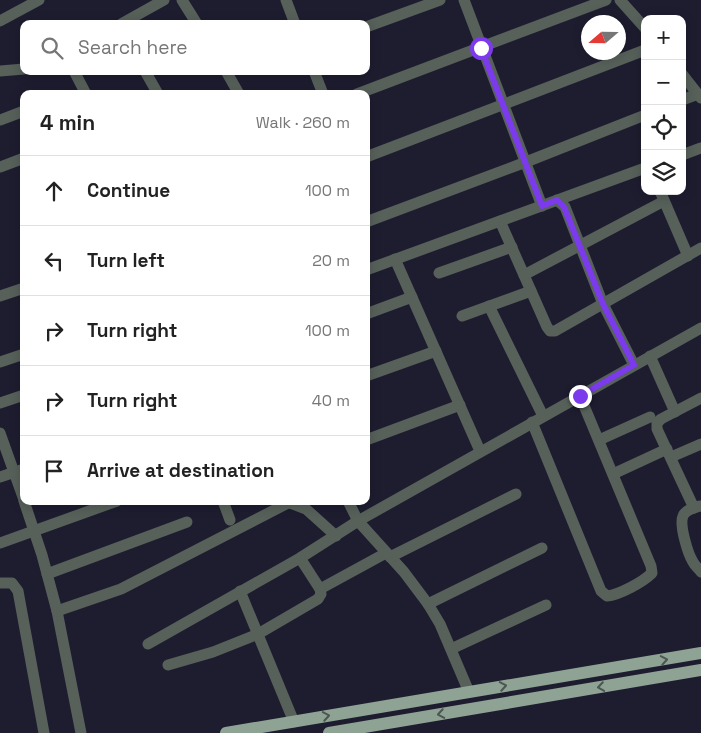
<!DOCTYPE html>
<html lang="en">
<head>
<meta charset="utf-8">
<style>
	body { margin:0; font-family:"Space Grotesk",sans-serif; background:#f2f2f2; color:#222 }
	.controls { position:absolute; right:15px; top:15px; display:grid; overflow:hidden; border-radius:10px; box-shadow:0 2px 12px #0003 }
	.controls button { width:45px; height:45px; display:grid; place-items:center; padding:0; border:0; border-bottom:1px solid #e0e0e0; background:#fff; color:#222; font:25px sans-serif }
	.compass { position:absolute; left:581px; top:15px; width:45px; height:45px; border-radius:50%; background:#fff; box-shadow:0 2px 12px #0003; rotate:250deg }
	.stop { position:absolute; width:15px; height:15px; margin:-11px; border:4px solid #7c3aed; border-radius:50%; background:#fff }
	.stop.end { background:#7c3aed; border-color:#fff; box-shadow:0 1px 5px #0008 }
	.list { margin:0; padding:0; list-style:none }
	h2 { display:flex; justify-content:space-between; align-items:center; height:65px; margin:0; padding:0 20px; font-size:21px }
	h2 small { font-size:16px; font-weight:400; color:#767676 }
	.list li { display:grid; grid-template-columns:32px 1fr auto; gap:15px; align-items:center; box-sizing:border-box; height:70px; padding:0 20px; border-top:1px solid #e0e0e0 }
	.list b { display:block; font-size:19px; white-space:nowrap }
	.list em { font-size:16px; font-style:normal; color:#767676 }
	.icon { flex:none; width:28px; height:28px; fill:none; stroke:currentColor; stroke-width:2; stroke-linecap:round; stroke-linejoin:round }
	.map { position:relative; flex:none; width:701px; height:733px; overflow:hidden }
	.search { position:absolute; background:#fff; box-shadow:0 2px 12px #0003; left:20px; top:20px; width:350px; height:55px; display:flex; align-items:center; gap:12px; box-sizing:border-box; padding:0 18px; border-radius:10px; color:#767676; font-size:19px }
	.panel { position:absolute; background:#fff; box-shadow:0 2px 12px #0003; left:20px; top:90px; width:350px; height:415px; border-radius:10px }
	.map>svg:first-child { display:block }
</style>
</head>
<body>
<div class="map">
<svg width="701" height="733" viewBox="0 0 701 733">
	<rect width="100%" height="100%" fill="#1e1d30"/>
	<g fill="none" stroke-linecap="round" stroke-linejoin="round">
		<g stroke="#57615a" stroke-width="11">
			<polyline points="182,0 197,24"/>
			<polyline points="286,0 295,24"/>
			<polyline points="464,0 542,206"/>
			<polyline points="620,0 645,28"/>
			<polyline points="0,21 39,0"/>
			<polyline points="121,24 164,0"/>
			<polyline points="366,27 440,0"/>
			<polyline points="0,71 24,69"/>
			<polyline points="74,71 86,94"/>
			<polyline points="145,71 158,94"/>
			<polyline points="226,71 239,94"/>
			<polyline points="314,71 323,94"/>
			<polyline points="682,74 701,98"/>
			<polyline points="357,94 606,0"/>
			<polyline points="682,100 698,94"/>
			<polyline points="0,120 24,111"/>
			<polyline points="682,155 701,148"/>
			<polyline points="366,157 645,50"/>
			<polyline points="0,167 24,158"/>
			<polyline points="660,191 688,256"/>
			<polyline points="557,200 565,207 603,304 634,365"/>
			<polyline points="500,221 547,327 550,331 555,331 701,248"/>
			<polyline points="366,222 526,162 645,115"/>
			<polyline points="395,259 480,451"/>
			<polyline points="366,270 645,168"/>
			<polyline points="439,273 512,247"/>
			<polyline points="524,275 664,201"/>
			<polyline points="0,296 24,288"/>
			<polyline points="489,306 543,416"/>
			<polyline points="366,314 412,297"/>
			<polyline points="462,316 531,291"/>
			<polyline points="650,356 675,412"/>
			<polyline points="0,362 24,354"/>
			<polyline points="366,376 436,351"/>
			<polyline points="0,403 24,395"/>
			<path d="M532,422l69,169 6,5c12,-1 36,-14 45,-23l-1,-7 -71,-170"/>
			<polyline points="0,433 24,500"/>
			<polyline points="366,440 460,405"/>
			<polyline points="599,440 650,417"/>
			<polyline points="671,457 701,444"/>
			<polyline points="613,474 667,449"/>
			<polyline points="0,477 24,469"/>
			<polyline points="24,501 42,555 57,611 81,733"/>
			<polyline points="223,501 230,520"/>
			<polyline points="285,501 306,509 336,536"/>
			<polyline points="348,501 358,521 404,572 428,604 440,624 469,692"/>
			<path d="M700,506c-6,2 -15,4 -17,10 -4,9 5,38 10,46 2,4 6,7 8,10"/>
			<polyline points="694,508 657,429 657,423 661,419 701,398"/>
			<polyline points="0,543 117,501"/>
			<polyline points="390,557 516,494"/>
			<polyline points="47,574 187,522"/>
			<polyline points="0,583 12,583 18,591 44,733"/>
			<polyline points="320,589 386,553"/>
			<polyline points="240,591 294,722"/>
			<polyline points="428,604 542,548"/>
			<polyline points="57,611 121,589 288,503"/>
			<polyline points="148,644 300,558 358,521 701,328"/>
			<polyline points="451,649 546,605"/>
			<polyline points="168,665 213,652 258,634 318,599 321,594 320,589 300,558"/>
		</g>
		<g stroke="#8fa395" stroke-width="12">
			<polyline points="226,733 701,653"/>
			<polyline points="329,733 701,670"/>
		</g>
	</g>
	<defs><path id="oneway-chevron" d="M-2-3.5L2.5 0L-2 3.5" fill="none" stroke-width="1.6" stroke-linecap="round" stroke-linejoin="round" transform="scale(1.25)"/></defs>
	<g stroke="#4c5652">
		<use href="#oneway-chevron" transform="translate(664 660) rotate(-10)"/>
		<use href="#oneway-chevron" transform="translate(503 686) rotate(-10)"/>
		<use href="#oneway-chevron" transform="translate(601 687) rotate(171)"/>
		<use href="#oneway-chevron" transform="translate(441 714) rotate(170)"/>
		<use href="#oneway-chevron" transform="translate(326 716) rotate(-10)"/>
	</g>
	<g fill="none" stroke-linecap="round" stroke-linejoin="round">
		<polyline stroke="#7c3aed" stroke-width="6" points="481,48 542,206 557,200 564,207 603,304 634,365 580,396"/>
	</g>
</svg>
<div class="controls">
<button>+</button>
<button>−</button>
<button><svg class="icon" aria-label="locate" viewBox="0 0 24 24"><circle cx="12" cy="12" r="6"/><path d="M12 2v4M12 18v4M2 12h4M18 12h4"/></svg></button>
<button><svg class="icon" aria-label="layers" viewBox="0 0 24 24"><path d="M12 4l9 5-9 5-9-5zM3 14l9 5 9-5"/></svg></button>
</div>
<svg class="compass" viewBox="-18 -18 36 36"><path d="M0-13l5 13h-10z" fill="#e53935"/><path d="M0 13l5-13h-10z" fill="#767676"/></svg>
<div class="stop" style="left:481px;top:48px"></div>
<div class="stop end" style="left:580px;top:396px"></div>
<div class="search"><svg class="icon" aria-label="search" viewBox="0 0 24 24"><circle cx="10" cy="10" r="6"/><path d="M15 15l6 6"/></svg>Search here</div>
<section class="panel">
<h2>4 min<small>Walk · 260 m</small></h2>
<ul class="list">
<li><svg class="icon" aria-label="ahead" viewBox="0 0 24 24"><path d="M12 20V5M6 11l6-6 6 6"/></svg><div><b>Continue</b></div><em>100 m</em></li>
<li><svg class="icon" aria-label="left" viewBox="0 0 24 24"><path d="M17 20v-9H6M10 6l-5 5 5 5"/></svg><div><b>Turn left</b></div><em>20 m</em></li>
<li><svg class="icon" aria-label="right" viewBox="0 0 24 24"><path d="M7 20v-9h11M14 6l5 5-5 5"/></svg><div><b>Turn right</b></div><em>100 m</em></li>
<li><svg class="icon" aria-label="right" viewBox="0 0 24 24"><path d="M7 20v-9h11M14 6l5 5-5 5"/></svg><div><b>Turn right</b></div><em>40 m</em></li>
<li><svg class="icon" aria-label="arrive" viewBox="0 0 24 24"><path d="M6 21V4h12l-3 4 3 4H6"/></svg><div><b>Arrive at destination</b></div></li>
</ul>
</section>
</div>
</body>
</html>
